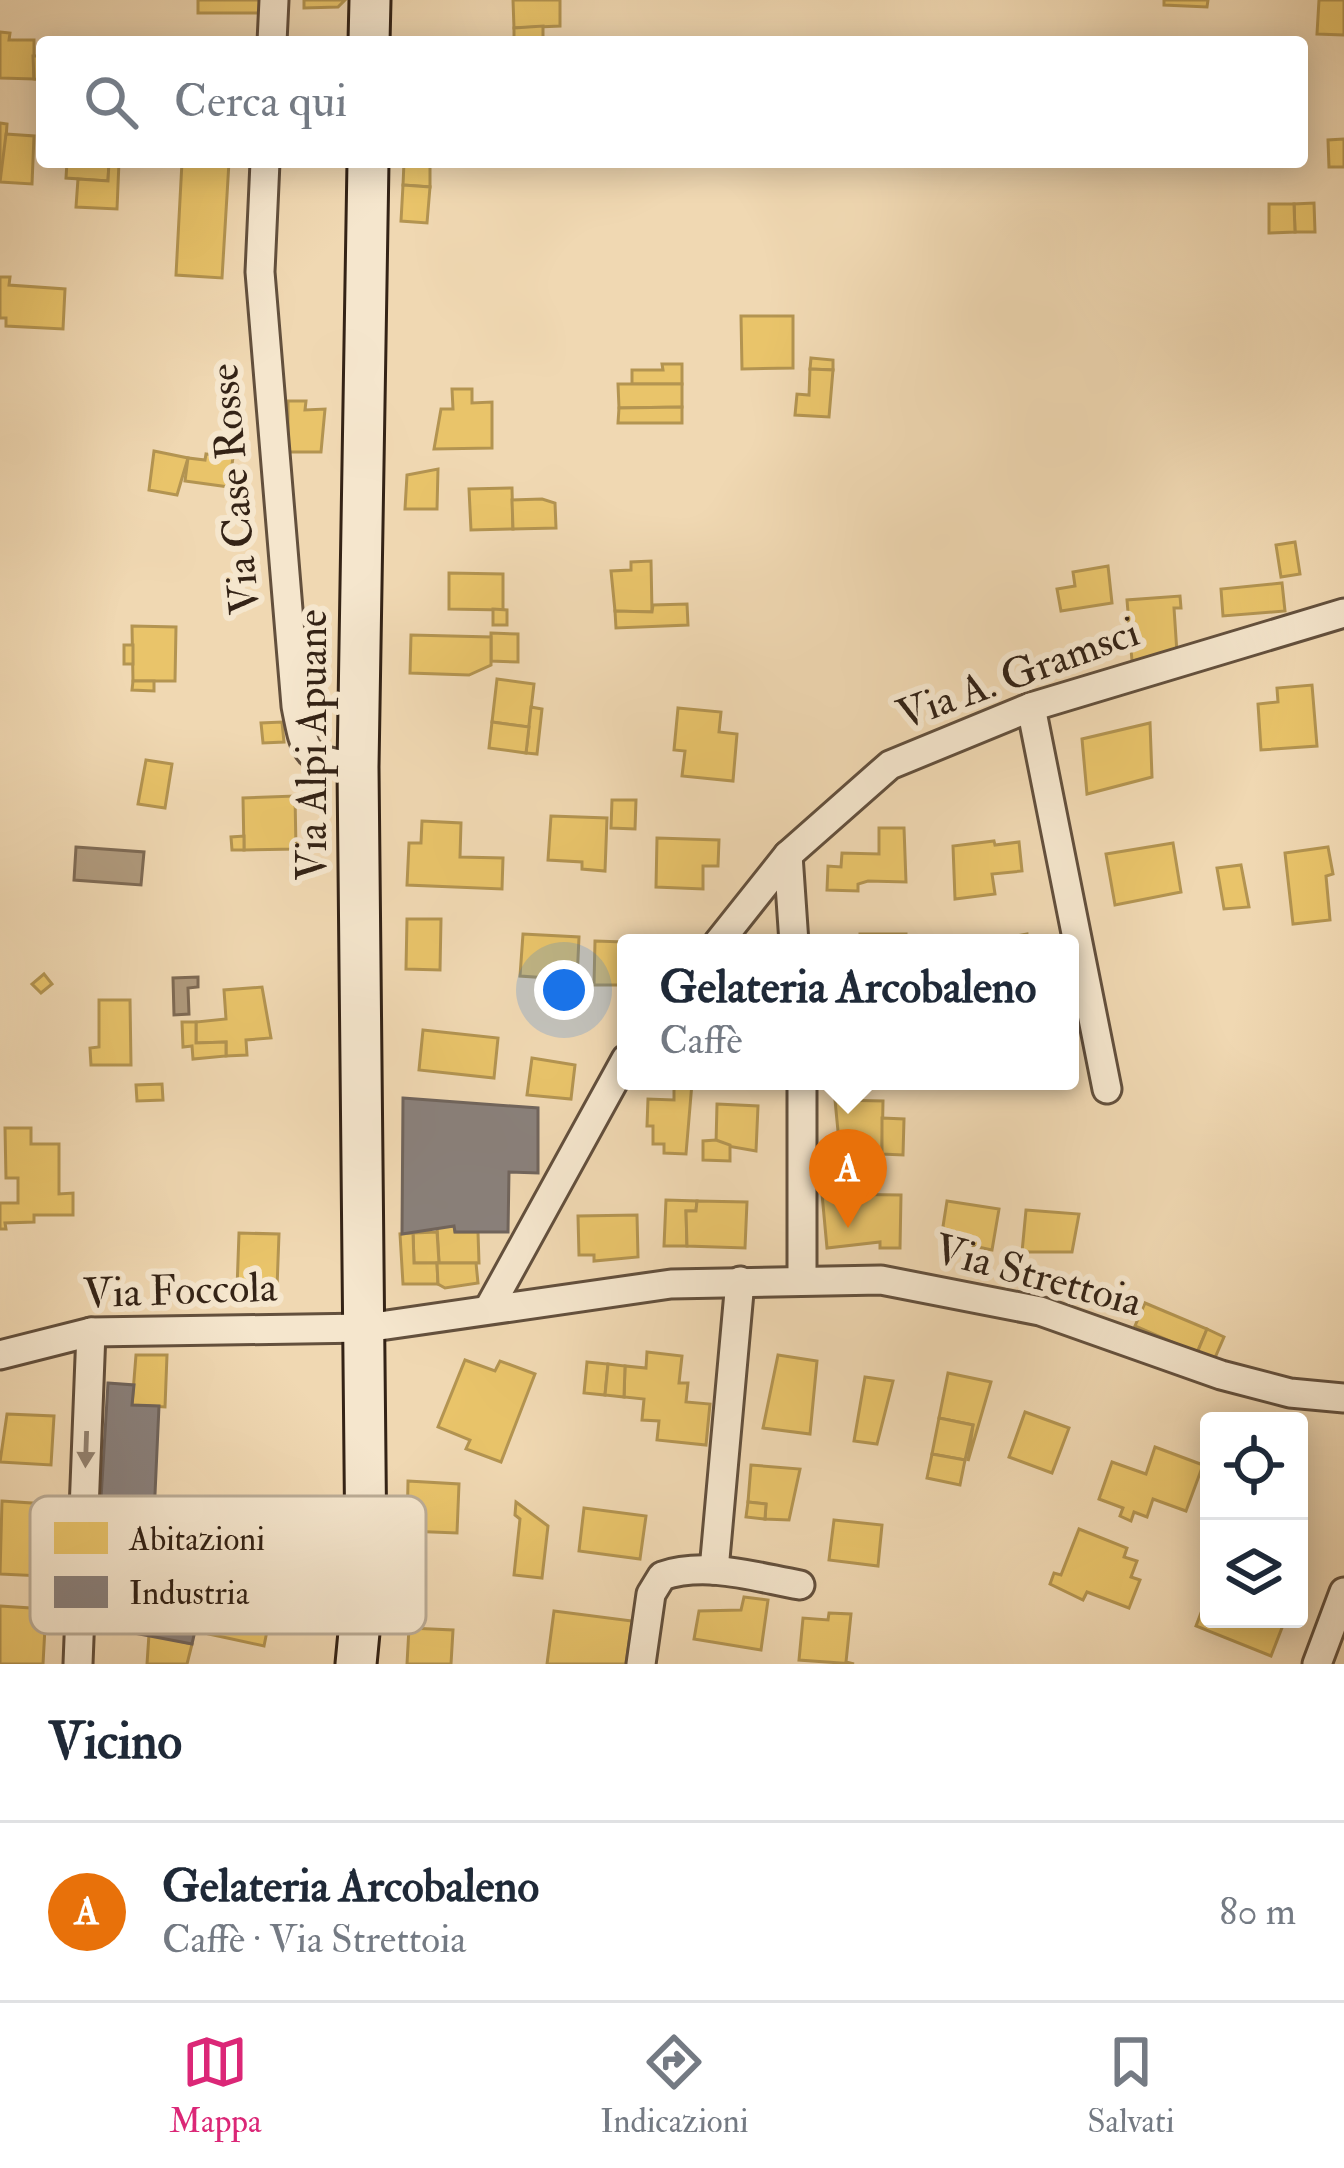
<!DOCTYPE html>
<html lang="it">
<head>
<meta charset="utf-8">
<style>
	body { margin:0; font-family:"IM FELL Double Pica",serif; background:#f6f6f7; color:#1f2937 }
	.controls { position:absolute; right:36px; bottom:36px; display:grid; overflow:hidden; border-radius:12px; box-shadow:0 6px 30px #0003 }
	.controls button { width:108px; height:108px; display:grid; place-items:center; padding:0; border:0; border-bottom:3px solid #e0e1e3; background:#fff; color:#1f2937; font:60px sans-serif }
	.you { position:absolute; left:564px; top:990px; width:42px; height:42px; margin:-30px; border:9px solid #fff; border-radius:50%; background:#1a73e8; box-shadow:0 0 0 18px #1a73e833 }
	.badge { display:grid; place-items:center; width:78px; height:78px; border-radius:50%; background:#db2777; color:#fff; font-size:39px; font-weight:700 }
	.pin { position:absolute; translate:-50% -99px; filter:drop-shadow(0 3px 6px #0008) }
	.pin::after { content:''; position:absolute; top:63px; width:42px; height:36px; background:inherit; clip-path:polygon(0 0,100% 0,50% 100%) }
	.popup { position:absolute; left:617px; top:934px; width:462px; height:156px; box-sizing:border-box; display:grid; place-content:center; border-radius:12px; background:#fff; filter:drop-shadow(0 3px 9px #0005); font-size:39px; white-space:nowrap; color:#747a83 }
	.popup b { font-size:45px; color:#1f2937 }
	.popup::after { content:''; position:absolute; left:50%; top:100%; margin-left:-24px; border:24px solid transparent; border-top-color:#fff }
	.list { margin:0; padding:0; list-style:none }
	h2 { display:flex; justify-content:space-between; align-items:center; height:156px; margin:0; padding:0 48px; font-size:51px }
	h2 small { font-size:39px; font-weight:400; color:#747a83 }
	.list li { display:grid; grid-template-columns:78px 1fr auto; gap:36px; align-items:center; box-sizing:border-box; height:180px; padding:0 48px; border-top:3px solid #e0e1e3 }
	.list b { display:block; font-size:45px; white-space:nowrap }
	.list p { margin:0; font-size:39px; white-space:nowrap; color:#747a83 }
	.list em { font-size:39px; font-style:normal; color:#747a83 }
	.icon { flex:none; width:66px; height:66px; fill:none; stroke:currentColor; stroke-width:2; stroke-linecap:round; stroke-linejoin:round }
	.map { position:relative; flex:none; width:1344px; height:1664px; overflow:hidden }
	.search { position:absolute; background:#fff; box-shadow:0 6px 30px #0003; left:36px; right:36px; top:36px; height:132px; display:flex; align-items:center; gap:30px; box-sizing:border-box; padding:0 42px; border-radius:12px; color:#747a83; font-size:45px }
	.sheet { height:336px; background:#fff }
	nav { display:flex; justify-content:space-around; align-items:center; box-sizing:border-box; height:168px; border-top:3px solid #e0e1e3; background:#fff; font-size:33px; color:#747a83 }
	nav a { display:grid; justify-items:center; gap:6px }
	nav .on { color:#db2777 }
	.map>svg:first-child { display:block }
</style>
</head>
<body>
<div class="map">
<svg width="1344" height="1664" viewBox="0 0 1344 1664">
	<rect width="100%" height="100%" fill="#f0d8b2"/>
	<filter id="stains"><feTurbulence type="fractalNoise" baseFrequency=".00167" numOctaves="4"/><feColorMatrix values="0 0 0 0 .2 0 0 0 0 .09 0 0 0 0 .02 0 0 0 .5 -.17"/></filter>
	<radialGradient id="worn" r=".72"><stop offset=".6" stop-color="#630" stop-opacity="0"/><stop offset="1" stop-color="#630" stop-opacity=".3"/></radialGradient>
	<g fill="#b09a7d" stroke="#7e6a54" stroke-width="3">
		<polygon points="76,847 144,852 141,885 74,880"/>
		<polygon points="198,977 198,987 188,988 189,1014 174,1015 173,978"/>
	</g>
	<g fill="#e9c46a" stroke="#b39451" stroke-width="3">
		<rect x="198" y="0" width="64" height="13"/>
		<polygon points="304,0 345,0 338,7 304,8"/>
		<polygon points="513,0 560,0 560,26 514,28"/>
		<polygon points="1164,0 1208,0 1207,7 1164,5"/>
		<polygon points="1319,0 1344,0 1344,35 1317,34"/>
		<polygon points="543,26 543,42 514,42 514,28"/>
		<polygon points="0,32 10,33 9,40 34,40 34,79 0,78"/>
		<polygon points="33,56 42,56 42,80 34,79"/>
		<polygon points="0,123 7,124 4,169 0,169"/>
		<polygon points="6,134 34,136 32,184 0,182"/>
		<polygon points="1344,139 1344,167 1329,167 1328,140"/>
		<polygon points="67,162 109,162 108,181 66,178"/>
		<polygon points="109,162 119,162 117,209 76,207 78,179 108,181"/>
		<polygon points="182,162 229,162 222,278 176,275"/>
		<polygon points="404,162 430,162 430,187 403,185"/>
		<polygon points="403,185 430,187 427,223 401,221"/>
		<polygon points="1314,203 1315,232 1295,232 1294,204"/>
		<polygon points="1269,204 1294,204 1295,232 1269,233"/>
		<polygon points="0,277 10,277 9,285 65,289 63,329 6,326 6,318 0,318"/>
		<polygon points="741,316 793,316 793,368 742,369"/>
		<polygon points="811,358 833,360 833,370 810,369"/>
		<polygon points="662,364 682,364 682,384 632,384 632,370 663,370"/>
		<polygon points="810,369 833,370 829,417 795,415 797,394 809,395"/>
		<polygon points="618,384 682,384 682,407 619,408"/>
		<polygon points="452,389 472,389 472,403 492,402 492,448 434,449 441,409 453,409"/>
		<polygon points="288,401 306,401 305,410 325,409 321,452 288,452"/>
		<polygon points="682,407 682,423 618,423 619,408"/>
		<polygon points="154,451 188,458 177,495 149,490"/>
		<polygon points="206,454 233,457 229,487 185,481 188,458 205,460"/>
		<polygon points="438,469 437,509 405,509 407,475"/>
		<polygon points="512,488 513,529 471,530 469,489"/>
		<polygon points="542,499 555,503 556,528 513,529 512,500"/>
		<polygon points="1295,542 1300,574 1281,577 1276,545"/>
		<polygon points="651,561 652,612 615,611 611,571 631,570 631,562"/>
		<polygon points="1108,566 1112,603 1061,611 1057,589 1075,586 1073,572"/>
		<polygon points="449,573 503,574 503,610 449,609"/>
		<polygon points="1282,583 1285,611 1223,616 1221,589"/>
		<polygon points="1180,596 1181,608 1174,608 1177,653 1132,661 1127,600"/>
		<polygon points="687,604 688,625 616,628 615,611 652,612 653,605"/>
		<polygon points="493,609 507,610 507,625 493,625"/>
		<polygon points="132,626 176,627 175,681 133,681"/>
		<polygon points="491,633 518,634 518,662 491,661"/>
		<polygon points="411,635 491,637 491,665 469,675 410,673"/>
		<rect x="124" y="645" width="9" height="19"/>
		<polygon points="497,679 534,684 529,727 492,722"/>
		<polygon points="133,681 154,681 154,691 132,690"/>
		<polygon points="1312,685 1317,746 1261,750 1258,704 1278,702 1277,688"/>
		<polygon points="531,707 542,709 537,754 526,753"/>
		<polygon points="678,708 721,712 719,732 737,734 733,781 682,776 685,751 674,750"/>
		<polygon points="282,722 284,742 263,743 261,723"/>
		<polygon points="492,722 529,727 526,753 489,748"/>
		<polygon points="1150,723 1152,777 1087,794 1082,739"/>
		<polygon points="146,760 172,764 165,808 138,804"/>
		<polygon points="295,796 296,849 244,850 243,798"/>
		<polygon points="612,800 636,800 635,829 611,828"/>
		<polygon points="551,816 607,818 605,871 582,869 582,862 548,860"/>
		<polygon points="422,821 461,823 460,857 503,858 502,889 407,885 409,843 421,843"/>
		<polygon points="879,828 904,828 906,882 868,881 858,884 858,891 827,890 828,866 841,867 842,853 879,854"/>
		<polygon points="244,836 244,850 232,850 231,837"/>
		<polygon points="657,838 719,840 718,866 703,866 703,889 656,887"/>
		<polygon points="994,841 995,845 1019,842 1022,871 992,874 995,894 955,899 953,846"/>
		<polygon points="1173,843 1181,892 1115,905 1106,854"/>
		<polygon points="1328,847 1333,874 1326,876 1330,920 1293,924 1285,853"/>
		<polygon points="1241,865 1249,907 1224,909 1217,868"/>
		<polygon points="407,919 441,919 440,970 406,969"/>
		<polygon points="523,934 579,937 577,980 520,976"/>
		<rect x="860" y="934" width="46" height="9"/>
		<polygon points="1027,934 1028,943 975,943"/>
		<polygon points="595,941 654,943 626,943 626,985 594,985"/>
		<polygon points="44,974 52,984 41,993 32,984"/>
		<polygon points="262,987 271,1038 246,1040 247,1055 226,1056 226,1042 196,1043 196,1022 226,1019 224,990"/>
		<polygon points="99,1000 130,1000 131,1065 91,1065 90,1048 99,1047"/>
		<polygon points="182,1022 196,1022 196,1043 226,1042 226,1056 193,1059 192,1046 183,1047"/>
		<polygon points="423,1030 498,1038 494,1078 419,1070"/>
		<polygon points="532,1058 575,1065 571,1099 527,1095"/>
		<polygon points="674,1083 692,1083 686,1154 664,1153 664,1144 653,1144 653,1126 647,1126 648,1099 674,1100"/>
		<polygon points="162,1084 163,1100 137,1101 136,1085"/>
		<polygon points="835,1100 883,1101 882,1154 840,1152"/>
		<polygon points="717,1104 758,1106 756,1151 716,1144"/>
		<polygon points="882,1118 904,1119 903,1155 882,1154"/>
		<polygon points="5,1128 31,1128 31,1144 59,1144 59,1194 73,1193 73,1215 34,1215 34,1222 5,1223 6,1229 0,1229 0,1203 18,1203 18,1178 6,1178"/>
		<polygon points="716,1140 730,1145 730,1161 703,1160 703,1141"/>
		<polygon points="822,1194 901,1195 900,1248 880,1248 880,1242 827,1248"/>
		<polygon points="666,1200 697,1201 696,1211 686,1211 687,1246 664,1246"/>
		<polygon points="697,1201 747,1202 745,1248 687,1246 686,1211 696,1211"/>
		<polygon points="947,1201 999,1209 992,1250 941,1239"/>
		<polygon points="1026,1210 1079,1214 1072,1252 1022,1252"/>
		<polygon points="637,1215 638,1257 594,1261 594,1255 579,1255 578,1216"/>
		<polygon points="454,1226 455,1232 478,1232 479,1263 439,1263 437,1227"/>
		<polygon points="437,1232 439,1263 414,1263 413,1233"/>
		<polygon points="239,1233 279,1234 277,1288 237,1289"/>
		<polygon points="413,1233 414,1263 437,1263 438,1284 403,1284 400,1234"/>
		<polygon points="437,1263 476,1263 478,1283 445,1288 438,1284"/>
		<polygon points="1145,1303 1207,1329 1197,1353 1135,1326"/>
		<polygon points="1207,1329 1224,1337 1214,1360 1197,1353"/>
		<polygon points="647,1352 682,1356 679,1383 688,1383 686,1402 710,1404 706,1445 657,1440 659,1421 642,1420 644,1399 624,1397 625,1366 646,1368"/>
		<polygon points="136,1355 167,1355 165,1407 132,1405"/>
		<polygon points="778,1355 817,1361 810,1434 763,1428"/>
		<polygon points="465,1360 495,1371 500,1361 535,1374 501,1462 466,1449 470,1440 438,1427"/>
		<polygon points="587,1362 608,1364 605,1395 584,1393"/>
		<polygon points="608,1364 625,1366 624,1397 605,1395"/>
		<polygon points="948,1373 991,1382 968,1461 973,1425 939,1418"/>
		<polygon points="865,1377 893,1381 877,1444 854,1441"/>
		<polygon points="1025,1412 1069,1428 1052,1473 1009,1457"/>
		<polygon points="7,1414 54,1416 51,1465 0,1462"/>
		<polygon points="939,1418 973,1425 965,1460 932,1454"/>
		<polygon points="1155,1447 1203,1465 1186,1511 1153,1499 1147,1517 1134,1512 1131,1521 1120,1516 1123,1508 1099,1499 1112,1462 1146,1474"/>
		<polygon points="932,1454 965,1460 960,1485 927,1478"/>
		<polygon points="751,1465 800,1469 789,1520 765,1519 766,1504 748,1502"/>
		<polygon points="408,1481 459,1484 457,1533 407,1531"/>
		<polygon points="2,1501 46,1504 42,1576 0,1574"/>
		<polygon points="516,1502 548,1526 542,1578 514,1575 520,1519 515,1515"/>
		<polygon points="748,1502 766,1504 765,1519 746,1517"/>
		<polygon points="584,1508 646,1516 640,1559 579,1551"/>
		<polygon points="834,1520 882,1525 878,1566 829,1560"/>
		<polygon points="1079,1529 1127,1548 1124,1557 1137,1561 1131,1577 1140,1580 1129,1608 1087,1592 1083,1600 1050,1584 1054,1573 1061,1575"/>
		<polygon points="218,1590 273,1601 264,1646 209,1634"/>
		<polygon points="1209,1592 1209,1619 1268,1619 1283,1625 1271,1656 1196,1626"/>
		<polygon points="744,1597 768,1600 761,1650 694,1639 699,1611 741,1610"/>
		<polygon points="0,1606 46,1609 43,1664 0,1664"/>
		<polygon points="554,1611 632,1621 626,1664 547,1664"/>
		<polygon points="829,1613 851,1614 846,1662 854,1664 799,1660 803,1618 828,1620"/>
		<polygon points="409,1628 453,1630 451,1664 407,1664"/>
		<polygon points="149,1634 192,1644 187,1664 147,1664"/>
	</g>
	<g fill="#8a817c" stroke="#70655d" stroke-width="3">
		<polygon points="403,1098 538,1108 538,1173 509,1172 508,1232 455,1232 454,1226 402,1234"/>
		<polygon points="108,1383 134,1385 132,1405 159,1406 153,1538 142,1585 96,1581"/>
		<polygon points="96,1581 202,1600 192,1644 97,1626"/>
	</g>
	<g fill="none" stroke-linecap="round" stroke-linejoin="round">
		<defs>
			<g id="minor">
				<polyline points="272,42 274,0"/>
				<path d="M265,162l-5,110 36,434c10,52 10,53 62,61"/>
				<polyline points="1031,707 1107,1089"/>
				<polyline points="788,855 794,943"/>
				<polyline points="718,943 788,855 890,765 1031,707 1344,613"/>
				<polyline points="802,1081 802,1278"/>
				<polyline points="489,1308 626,1059"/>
				<polyline points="0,1355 91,1332 366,1328 671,1284 881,1280 1040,1311 1221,1375 1290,1393 1344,1398"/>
				<polyline points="714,1570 740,1281"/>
				<polyline points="78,1664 91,1332"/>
				<path d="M641,1664l10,-70 11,-18c44,-15 93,1 138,9"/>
				<polyline points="1317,1664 1344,1592"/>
			</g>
			<g id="secondary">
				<polyline points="369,42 370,0"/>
				<polyline points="356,1664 366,1559 358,767 368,162"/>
			</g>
		</defs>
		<use href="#minor" stroke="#63503d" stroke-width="33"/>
		<use href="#secondary" stroke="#342316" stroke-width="45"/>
		<use href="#minor" stroke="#f5e6cd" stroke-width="27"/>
		<use href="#secondary" stroke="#f5e6cd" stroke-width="39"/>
	</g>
	<defs><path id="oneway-solid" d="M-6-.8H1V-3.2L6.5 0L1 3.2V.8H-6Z" transform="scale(3)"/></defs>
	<use fill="#948472" href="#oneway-solid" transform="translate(86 1449) rotate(92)"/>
	<g text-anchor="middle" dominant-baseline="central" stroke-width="12" stroke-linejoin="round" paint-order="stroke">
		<g font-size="42" fill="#342316" stroke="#f5e6cd">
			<text transform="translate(235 489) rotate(-95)">Via Case Rosse</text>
			<text transform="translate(1018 674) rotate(-20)">Via A. Gramsci</text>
			<text transform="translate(313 745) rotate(-90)">Via Alpi Apuane</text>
			<text transform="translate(1038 1276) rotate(15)">Via Strettoia</text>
			<text transform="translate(180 1291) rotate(-2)">Via Foccola</text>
		</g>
	</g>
	<rect x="30" y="1496" width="396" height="138" rx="18" fill="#f5e6cd" stroke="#bbac96" stroke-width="3"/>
	<rect x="54" y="1522" width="54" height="32" fill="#e9c46a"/>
	<rect x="54" y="1576" width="54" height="32" fill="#8a817c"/>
	<g font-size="33" fill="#342316">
		<text x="129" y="1550">Abitazioni</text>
		<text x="129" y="1604">Industria</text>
	</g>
	<rect width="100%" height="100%" filter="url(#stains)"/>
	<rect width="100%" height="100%" fill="url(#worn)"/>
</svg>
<div class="controls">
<button><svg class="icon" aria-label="locate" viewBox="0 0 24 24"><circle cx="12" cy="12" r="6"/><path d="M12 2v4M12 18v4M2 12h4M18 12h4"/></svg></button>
<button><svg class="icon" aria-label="layers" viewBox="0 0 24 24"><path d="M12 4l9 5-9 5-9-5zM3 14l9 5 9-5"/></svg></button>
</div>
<div class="you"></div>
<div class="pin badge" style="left:848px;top:1228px;background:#e8710a">A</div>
<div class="popup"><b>Gelateria Arcobaleno</b>Caffè</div>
<div class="search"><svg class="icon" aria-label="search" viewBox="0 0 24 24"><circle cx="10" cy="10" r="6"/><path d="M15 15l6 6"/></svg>Cerca qui</div>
</div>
<section class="sheet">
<h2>Vicino<small></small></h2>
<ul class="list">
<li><span class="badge" style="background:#e8710a">A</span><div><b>Gelateria Arcobaleno</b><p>Caffè · Via Strettoia</p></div><em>80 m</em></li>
</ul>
</section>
<nav>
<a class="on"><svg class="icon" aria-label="map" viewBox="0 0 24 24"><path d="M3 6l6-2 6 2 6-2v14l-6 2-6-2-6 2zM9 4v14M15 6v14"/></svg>Mappa</a>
<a><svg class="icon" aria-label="directions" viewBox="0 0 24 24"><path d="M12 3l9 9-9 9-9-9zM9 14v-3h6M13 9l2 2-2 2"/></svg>Indicazioni</a>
<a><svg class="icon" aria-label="saved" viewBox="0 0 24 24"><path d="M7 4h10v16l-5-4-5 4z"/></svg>Salvati</a>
</nav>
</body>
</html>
